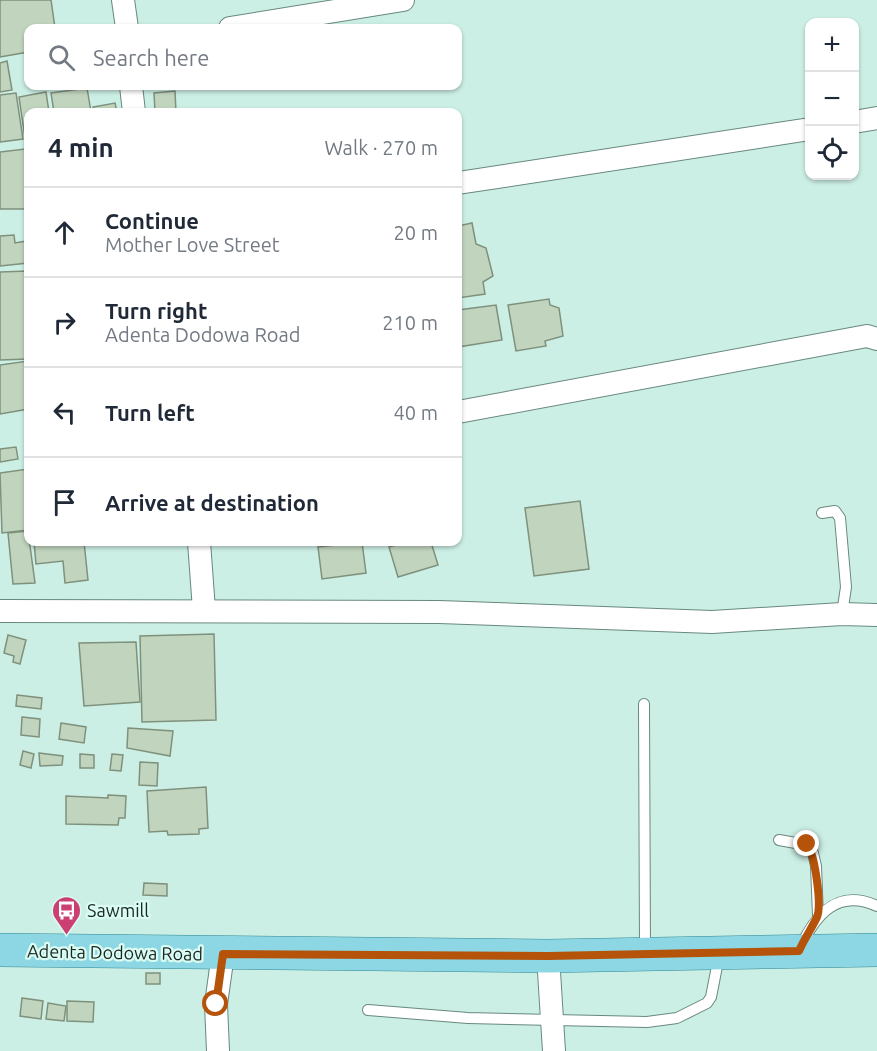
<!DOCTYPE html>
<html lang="en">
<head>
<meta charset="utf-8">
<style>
	body { margin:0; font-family:Ubuntu,sans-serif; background:#f2f2f3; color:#1f2937 }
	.controls { position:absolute; right:18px; top:18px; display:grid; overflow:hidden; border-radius:12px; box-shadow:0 2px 4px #0004 }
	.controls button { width:54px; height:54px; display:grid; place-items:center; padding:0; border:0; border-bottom:2px solid #e0e1e3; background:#fff; color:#1f2937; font:30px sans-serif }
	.stop { position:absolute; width:18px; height:18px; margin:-14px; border:4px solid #b45309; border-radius:50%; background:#fff }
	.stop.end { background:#b45309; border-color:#fff; box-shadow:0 2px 6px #0008 }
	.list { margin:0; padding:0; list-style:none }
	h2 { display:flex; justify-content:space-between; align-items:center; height:78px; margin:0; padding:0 24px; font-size:26px }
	h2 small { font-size:20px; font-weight:400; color:#747a83 }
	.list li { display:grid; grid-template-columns:39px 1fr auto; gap:18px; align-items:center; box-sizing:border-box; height:90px; padding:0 24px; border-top:2px solid #e0e1e3 }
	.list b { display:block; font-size:22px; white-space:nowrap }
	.list p { margin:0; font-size:20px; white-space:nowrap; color:#747a83 }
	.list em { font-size:20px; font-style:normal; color:#747a83 }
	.icon { flex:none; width:33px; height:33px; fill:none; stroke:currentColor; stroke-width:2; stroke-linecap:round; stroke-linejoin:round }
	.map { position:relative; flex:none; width:877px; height:1051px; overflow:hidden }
	.search { position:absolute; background:#fff; box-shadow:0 2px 4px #0004; left:24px; top:24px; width:438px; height:66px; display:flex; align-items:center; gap:15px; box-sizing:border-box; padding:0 21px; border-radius:12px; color:#747a83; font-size:22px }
	.panel { position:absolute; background:#fff; box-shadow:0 2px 4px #0004; left:24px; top:108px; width:438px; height:438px; border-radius:12px }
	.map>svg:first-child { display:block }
</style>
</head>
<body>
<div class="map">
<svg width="877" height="1051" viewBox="0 0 877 1051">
	<rect width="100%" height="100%" fill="#ccefe5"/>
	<g fill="#c1d5be" stroke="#7f917c" stroke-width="1.5">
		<polygon points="0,0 51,0 55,28 28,28 28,52 0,57"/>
		<polygon points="7,61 12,90 0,92 0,63"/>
		<polygon points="87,88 91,112 54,112 51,93"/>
		<polygon points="175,91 176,112 155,112 154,93"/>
		<polygon points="46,92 49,112 28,112 28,145 26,145 19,97"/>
		<polygon points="16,93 23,139 0,142 0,95"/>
		<polygon points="115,103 117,112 94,112 93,107"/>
		<polygon points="25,149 28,209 0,209 0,152"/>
		<polygon points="472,223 476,244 486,248 493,276 483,282 485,294 458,298 458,226"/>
		<polygon points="14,235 15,243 27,241 28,263 0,266 0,236"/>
		<polygon points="27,271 28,359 0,360 0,272"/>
		<polygon points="549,299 550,305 559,308 563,336 545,341 546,346 516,351 508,305"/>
		<polygon points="496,305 502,340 458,347 458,310"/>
		<polygon points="28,361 28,409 0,414 0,365"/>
		<polygon points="16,447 18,459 0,462 0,449"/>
		<polygon points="28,469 28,530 2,533 0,473"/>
		<polygon points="580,501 589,569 534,576 525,508"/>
		<polygon points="28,531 35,583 13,584 8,533"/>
		<polygon points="34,542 84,542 88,580 65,583 63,561 36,564"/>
		<polygon points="362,542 366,573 322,579 318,547"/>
		<polygon points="407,542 431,542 438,565 398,577 389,547"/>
		<polygon points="214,634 216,720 142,722 140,636"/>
		<polygon points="8,635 26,640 20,664 13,662 14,656 4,653"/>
		<polygon points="136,642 140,702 84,706 79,643"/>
		<polygon points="17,695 42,698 41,709 16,706"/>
		<polygon points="22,717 40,719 39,737 21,735"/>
		<polygon points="61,723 86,727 84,743 59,739"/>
		<polygon points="128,728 173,731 170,756 127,748"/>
		<polygon points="23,751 34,754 31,768 20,765"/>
		<polygon points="39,753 63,756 62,765 40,766"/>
		<polygon points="80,754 94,755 94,768 80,768"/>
		<polygon points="112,754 123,755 121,771 110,770"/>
		<polygon points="140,762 158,763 157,786 139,785"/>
		<polygon points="206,787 208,828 199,829 199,834 168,835 167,831 149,832 147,791"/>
		<polygon points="108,795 126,796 125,818 119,818 118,825 66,824 66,796 108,798"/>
		<polygon points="144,883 167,884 167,896 143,895"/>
		<rect x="146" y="973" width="14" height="11"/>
		<polygon points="22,998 43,1001 41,1019 20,1016"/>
		<polygon points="67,1001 94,1002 93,1022 67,1021"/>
		<polygon points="48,1003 66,1006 64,1021 46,1019"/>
	</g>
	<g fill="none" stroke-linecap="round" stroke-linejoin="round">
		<defs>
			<g id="service">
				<polyline points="822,513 835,511 840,518 846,587 842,614"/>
				<polyline points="644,704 645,949"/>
				<polyline points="779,840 807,845 813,853 816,866 818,916"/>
				<path d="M801,946c15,-32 37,-58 76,-40"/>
				<polyline points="368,1010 468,1018 647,1022 677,1018 707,1003 711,997 719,956"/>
			</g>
			<g id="minor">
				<polyline points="123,0 127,28"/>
				<polyline points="230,28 403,0"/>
				<polyline points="131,86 134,112"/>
				<polyline points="854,122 877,118"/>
				<polyline points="458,183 810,129"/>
				<polyline points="458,412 867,336 877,339"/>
				<polyline points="199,542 204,610"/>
				<polyline points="0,611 439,612 712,622 842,614 877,615"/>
				<polyline points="548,956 554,1051"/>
				<polyline points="218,1051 216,1004 223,954"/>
			</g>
			<polyline id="primary" points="0,950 548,956 877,950"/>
		</defs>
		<use href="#service" stroke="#68887f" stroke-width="12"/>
		<use href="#minor" stroke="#68887f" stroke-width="24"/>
		<use href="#primary" stroke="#328894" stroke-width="34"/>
		<use href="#service" stroke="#fff" stroke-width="10"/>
		<use href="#minor" stroke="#fff" stroke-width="22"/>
		<use href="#primary" stroke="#8cd7e3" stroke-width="33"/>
	</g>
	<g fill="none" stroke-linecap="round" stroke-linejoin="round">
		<path stroke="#b45309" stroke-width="8" d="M216,1004l7,-50 325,2 251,-5c5,-12 13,-23 18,-34 5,-12 -2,-62 -10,-73"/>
	</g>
	<defs>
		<symbol id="bus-pin" viewBox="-11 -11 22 30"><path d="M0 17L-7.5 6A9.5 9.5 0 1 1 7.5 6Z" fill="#cb3f72" stroke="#dafcf2"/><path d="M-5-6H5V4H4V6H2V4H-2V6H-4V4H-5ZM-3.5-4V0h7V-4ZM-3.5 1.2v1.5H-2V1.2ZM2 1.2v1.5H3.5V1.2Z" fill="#fff"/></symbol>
	</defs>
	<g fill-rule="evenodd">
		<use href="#bus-pin" x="50" y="894" width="33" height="45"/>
	</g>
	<g text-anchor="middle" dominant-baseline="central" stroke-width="4.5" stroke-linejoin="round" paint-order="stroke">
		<g font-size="18" fill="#1a2724" stroke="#dafcf2" text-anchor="start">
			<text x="87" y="910">Sawmill</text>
		</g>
		<g font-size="18" fill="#1a2724" stroke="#dafcf2">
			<text transform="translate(115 952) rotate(1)">Adenta Dodowa Road</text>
		</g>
	</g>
</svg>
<div class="controls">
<button>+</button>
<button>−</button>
<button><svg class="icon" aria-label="locate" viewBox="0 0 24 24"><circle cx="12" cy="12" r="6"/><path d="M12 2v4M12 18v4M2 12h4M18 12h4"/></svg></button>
</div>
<div class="stop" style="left:216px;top:1004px"></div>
<div class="stop end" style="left:807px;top:844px"></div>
<div class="search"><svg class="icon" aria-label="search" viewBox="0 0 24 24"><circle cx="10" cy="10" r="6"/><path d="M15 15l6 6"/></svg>Search here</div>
<section class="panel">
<h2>4 min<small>Walk · 270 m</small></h2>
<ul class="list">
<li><svg class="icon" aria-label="ahead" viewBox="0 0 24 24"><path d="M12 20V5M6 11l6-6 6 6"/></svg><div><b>Continue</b><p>Mother Love Street</p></div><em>20 m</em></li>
<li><svg class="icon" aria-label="right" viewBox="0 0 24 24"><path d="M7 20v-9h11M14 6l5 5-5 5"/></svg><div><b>Turn right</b><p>Adenta Dodowa Road</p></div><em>210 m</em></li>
<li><svg class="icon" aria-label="left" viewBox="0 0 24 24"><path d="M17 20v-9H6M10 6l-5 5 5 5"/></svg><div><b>Turn left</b></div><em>40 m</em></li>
<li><svg class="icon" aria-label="arrive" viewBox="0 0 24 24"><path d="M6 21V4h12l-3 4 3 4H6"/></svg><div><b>Arrive at destination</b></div></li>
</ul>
</section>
</div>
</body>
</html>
